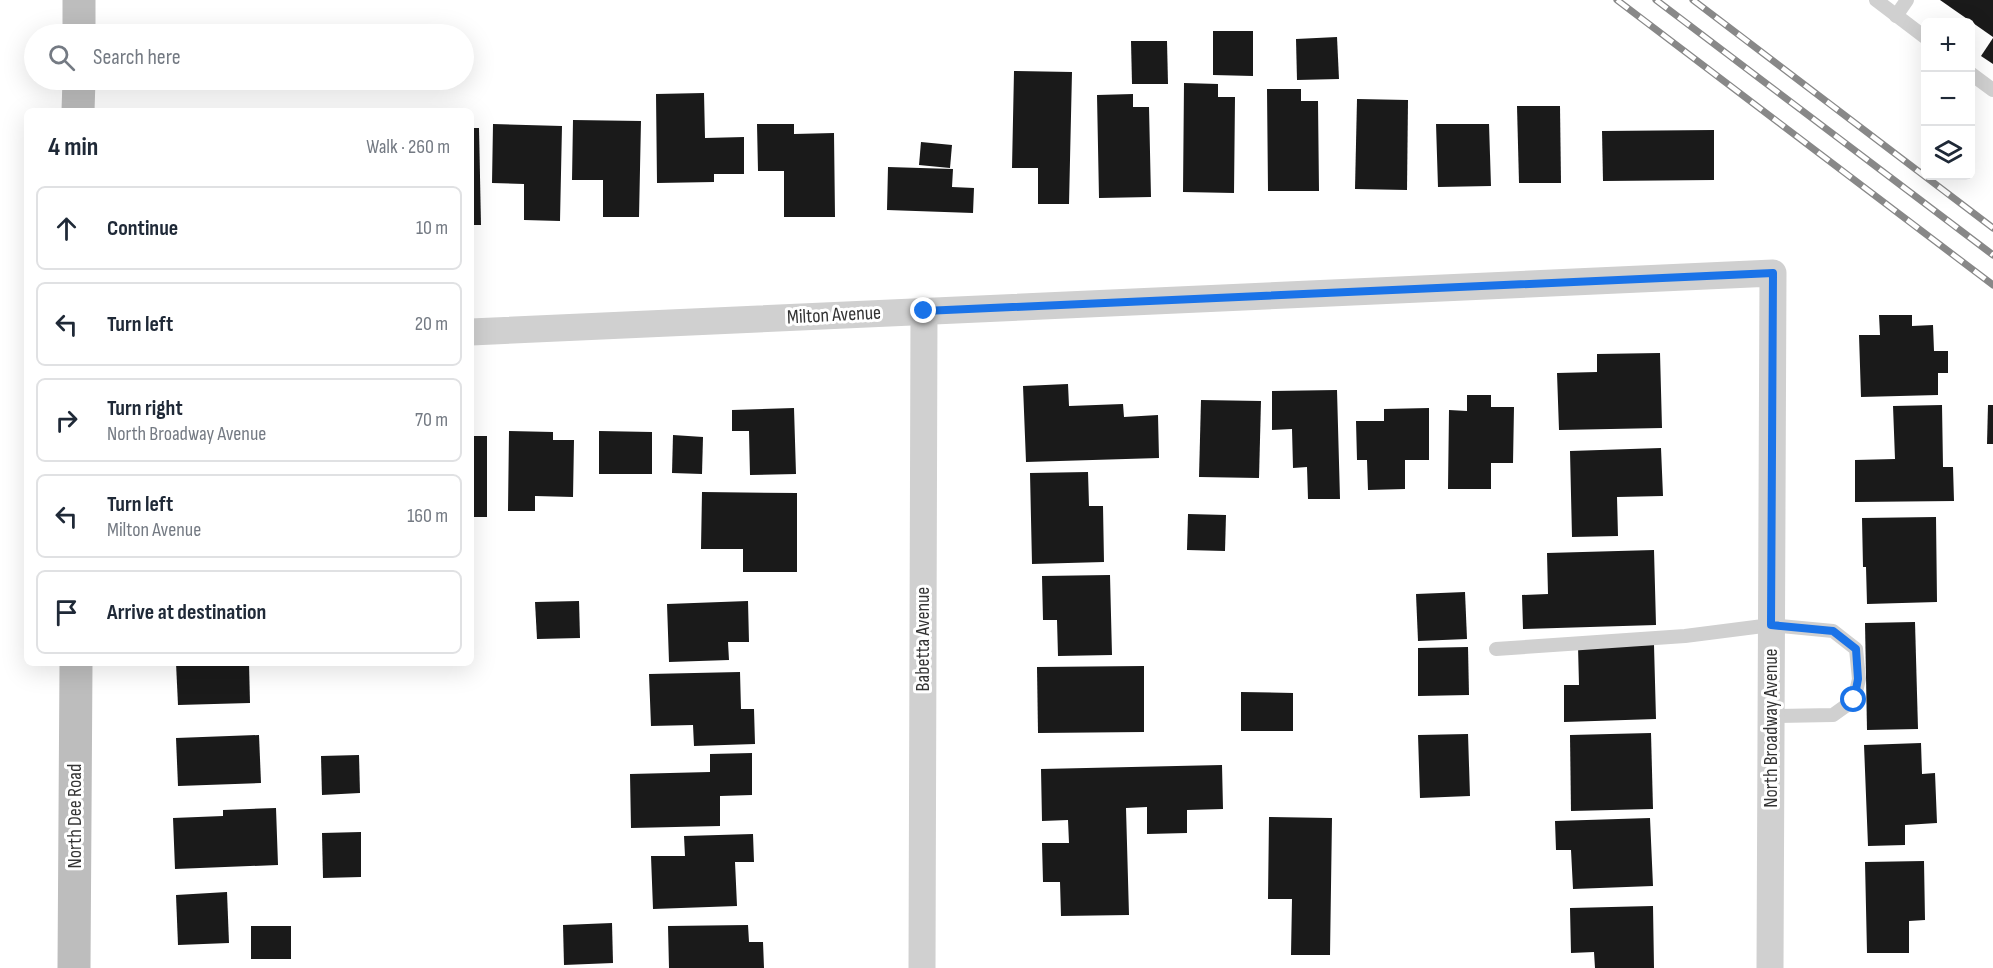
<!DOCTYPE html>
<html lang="en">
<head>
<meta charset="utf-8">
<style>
	body { margin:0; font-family:"Sofia Sans Condensed",sans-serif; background:#f6f6f7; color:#1f2937 }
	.controls { position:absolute; right:18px; top:18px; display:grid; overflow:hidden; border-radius:9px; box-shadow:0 6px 24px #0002 }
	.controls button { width:54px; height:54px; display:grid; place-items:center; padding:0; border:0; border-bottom:2px solid #e0e1e3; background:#fff; color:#1f2937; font:30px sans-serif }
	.stop { position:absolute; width:18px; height:18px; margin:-14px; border:4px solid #1a73e8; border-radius:50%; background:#fff }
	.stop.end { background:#1a73e8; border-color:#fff; box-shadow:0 2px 6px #0008 }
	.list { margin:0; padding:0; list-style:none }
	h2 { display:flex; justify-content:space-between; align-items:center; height:78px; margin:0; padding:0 24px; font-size:26px }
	h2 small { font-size:20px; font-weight:400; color:#747a83 }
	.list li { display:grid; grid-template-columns:39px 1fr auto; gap:18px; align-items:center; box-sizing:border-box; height:84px; margin:0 12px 12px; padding:0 12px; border:2px solid #e0e1e3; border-radius:9px }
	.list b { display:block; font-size:22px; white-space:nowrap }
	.list p { margin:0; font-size:20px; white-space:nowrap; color:#747a83 }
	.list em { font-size:20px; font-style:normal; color:#747a83 }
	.icon { flex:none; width:33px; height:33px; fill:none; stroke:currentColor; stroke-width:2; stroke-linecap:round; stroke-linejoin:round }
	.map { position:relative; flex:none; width:1993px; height:968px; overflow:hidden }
	.search { position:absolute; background:#fff; box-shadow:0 6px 24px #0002; left:24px; top:24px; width:450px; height:66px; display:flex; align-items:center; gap:15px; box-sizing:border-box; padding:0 21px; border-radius:33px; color:#747a83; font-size:22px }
	.panel { position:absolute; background:#fff; box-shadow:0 6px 24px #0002; left:24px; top:108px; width:450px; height:558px; border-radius:9px }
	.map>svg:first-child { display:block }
</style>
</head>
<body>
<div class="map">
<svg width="1993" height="968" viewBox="0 0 1993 968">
	<rect width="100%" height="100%" fill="#fff"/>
	<g fill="#1a1a1a">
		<polygon points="1940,0 1993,0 1993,37"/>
		<polygon points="1213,31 1253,31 1253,76 1213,75"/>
		<polygon points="1337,37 1339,79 1297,80 1296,39"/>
		<polygon points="1993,38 1993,64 1981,56"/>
		<polygon points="1131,41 1167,41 1168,84 1132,84"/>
		<polygon points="1014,71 1072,72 1069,204 1038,204 1038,168 1012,168"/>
		<polygon points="1184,83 1218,84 1218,97 1235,97 1234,193 1183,192"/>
		<polygon points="1267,89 1301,89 1301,101 1318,101 1319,191 1268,191"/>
		<polygon points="704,93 705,138 744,137 744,174 714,174 714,182 657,183 656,94"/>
		<polygon points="1133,94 1133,107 1149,107 1151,197 1099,198 1097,95"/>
		<polygon points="1357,99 1408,100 1407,190 1355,189"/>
		<polygon points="1517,106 1560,106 1561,183 1519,183"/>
		<polygon points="573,120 641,121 639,217 603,217 603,180 572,180"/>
		<polygon points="493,124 562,126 560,221 524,220 524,184 492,183"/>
		<polygon points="757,124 794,124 794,134 834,133 835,217 784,217 784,171 758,171"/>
		<polygon points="1436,124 1489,124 1491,186 1438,187"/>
		<polygon points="471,128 479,128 481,225 471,225"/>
		<polygon points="1714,130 1714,180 1603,181 1602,131"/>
		<polygon points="921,142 952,145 950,168 919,165"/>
		<polygon points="888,167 953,169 952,187 974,188 973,213 887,210"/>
		<polygon points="1879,315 1912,315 1912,326 1933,325 1934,351 1948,351 1948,373 1938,373 1938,395 1861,397 1859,335 1880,335"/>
		<polygon points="1660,353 1662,428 1559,430 1557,373 1597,372 1597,354"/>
		<polygon points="1068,384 1069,406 1123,404 1124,417 1158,415 1159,458 1026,462 1023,386"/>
		<polygon points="1337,390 1340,499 1308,499 1307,467 1293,468 1292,429 1272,430 1272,391"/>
		<polygon points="1467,395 1491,395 1491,407 1514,407 1513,463 1491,463 1491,489 1448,489 1449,410 1467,411"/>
		<polygon points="1201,400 1261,401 1259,478 1199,477"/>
		<polygon points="1942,405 1943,467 1953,467 1954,501 1855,502 1855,460 1895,459 1893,406"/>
		<polygon points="1988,405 1993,405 1993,444 1987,444"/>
		<polygon points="794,408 796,474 750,475 749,431 732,431 732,410"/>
		<polygon points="1429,408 1429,460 1405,460 1405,489 1368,490 1367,460 1357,460 1356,421 1384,421 1384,409"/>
		<polygon points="509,431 553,432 553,440 574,440 573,497 535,496 535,511 508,511"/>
		<polygon points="599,431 652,432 652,474 599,474"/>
		<polygon points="673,435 703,437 702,474 672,473"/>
		<rect x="471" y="436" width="16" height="81"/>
		<polygon points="1661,448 1663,496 1617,497 1618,536 1572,537 1570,451"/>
		<polygon points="1088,472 1089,506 1103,506 1104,562 1032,564 1030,473"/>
		<polygon points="702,492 797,493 797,572 743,572 743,549 701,549"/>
		<polygon points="1188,514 1226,515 1225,551 1187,550"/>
		<polygon points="1936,517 1937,602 1867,604 1866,567 1863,567 1862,518"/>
		<polygon points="1654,550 1656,625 1523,629 1522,595 1548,594 1547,553"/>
		<polygon points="1110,575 1112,655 1058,656 1057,620 1043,620 1042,576"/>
		<polygon points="1465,592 1467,639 1418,641 1416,594"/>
		<polygon points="579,601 580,638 537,639 535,602"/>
		<polygon points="748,601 749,642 728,642 729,660 669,662 667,604"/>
		<polygon points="1915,622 1918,729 1867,730 1865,623"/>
		<polygon points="1654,645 1656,719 1564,722 1564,685 1579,685 1578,646"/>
		<polygon points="1468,647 1469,695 1418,696 1418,648"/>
		<polygon points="176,663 249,663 250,703 178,705"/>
		<polygon points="1144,666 1144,732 1038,733 1037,667"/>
		<polygon points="740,672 741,709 754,709 755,744 694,746 693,725 651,726 649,674"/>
		<polygon points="1241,692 1293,693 1293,731 1241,731"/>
		<polygon points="1651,733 1653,809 1571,811 1570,735"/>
		<polygon points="1468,734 1470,796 1420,798 1418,735"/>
		<polygon points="259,735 261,783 178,786 176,738"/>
		<polygon points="1921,743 1922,774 1935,773 1937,823 1905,825 1905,845 1868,846 1864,745"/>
		<polygon points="752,753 752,795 720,796 720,826 631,828 630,774 710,772 710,754"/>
		<polygon points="359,755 360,793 322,795 321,756"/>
		<polygon points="1222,765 1223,809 1187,810 1187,833 1147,834 1147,807 1126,808 1129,915 1061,916 1060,882 1043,882 1042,843 1069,843 1068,820 1042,821 1041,769"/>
		<polygon points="276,808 278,865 175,869 173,818 223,816 223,810"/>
		<polygon points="1269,817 1332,818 1330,955 1291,955 1292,899 1268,899"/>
		<polygon points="1650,818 1653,886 1573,889 1571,850 1556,850 1555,821"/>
		<polygon points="361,832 361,877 323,878 322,833"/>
		<polygon points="753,834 754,862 735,862 737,906 653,909 651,856 685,856 684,836"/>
		<polygon points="1924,861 1925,920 1909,921 1909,953 1867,953 1865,862"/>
		<polygon points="227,892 229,943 178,945 176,895"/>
		<polygon points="1653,906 1654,968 1595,968 1594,952 1571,953 1570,908"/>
		<polygon points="612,923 613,963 564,965 563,925"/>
		<polygon points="748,925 749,942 763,942 764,968 669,968 668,926"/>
		<rect x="251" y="926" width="40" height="33"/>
	</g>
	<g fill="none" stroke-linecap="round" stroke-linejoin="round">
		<g stroke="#d0d0d0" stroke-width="14">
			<polyline points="1876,0 1926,38"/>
			<polyline points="1896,16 1907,0"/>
			<polyline points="1970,73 1993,90"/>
			<polyline points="1496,649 1685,636 1771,625 1833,631 1856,649 1859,679 1854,700 1833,715 1771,716"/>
		</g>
		<g stroke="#d0d0d0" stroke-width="27">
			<polyline points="471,332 1773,273 1770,968"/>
			<polyline points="922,968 924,311"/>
		</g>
		<g stroke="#bdbdbd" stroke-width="33">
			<polyline points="79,34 79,0"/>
			<polyline points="78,111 79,80"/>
			<polyline points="74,968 76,663"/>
		</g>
		<defs>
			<g id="rail">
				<polyline points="1617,0 1993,285"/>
				<polyline points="1656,0 1993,255"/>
				<polyline points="1693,0 1993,228"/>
			</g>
		</defs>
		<use href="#rail" stroke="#888" stroke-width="7"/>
		<use href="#rail" stroke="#fff" stroke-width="4.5" stroke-dasharray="14" stroke-linecap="butt"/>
	</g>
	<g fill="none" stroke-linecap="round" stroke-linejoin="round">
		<polyline stroke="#1a73e8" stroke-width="8" points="924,311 1773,273 1771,625 1833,631 1856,649 1858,679 1854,700"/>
	</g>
	<g text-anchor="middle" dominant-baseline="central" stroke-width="6" stroke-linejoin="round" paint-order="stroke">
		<g font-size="20" fill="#333" stroke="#fff">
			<text transform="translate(834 315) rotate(-3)">Milton Avenue</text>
			<text transform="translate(923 639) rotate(-90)">Babetta Avenue</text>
			<text transform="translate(1771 728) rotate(-90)">North Broadway Avenue</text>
			<text transform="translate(75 816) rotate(-90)">North Dee Road</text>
		</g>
	</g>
</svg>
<div class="controls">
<button>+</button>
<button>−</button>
<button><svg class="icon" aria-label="layers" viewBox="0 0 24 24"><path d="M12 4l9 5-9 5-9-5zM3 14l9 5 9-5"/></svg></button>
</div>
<div class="stop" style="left:1854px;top:700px"></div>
<div class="stop end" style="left:924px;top:311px"></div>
<div class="search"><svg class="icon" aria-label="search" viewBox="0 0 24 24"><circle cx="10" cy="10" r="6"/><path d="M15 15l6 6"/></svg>Search here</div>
<section class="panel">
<h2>4 min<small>Walk · 260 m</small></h2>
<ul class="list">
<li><svg class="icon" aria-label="ahead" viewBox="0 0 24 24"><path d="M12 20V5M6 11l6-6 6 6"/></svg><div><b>Continue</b></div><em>10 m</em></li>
<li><svg class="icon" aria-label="left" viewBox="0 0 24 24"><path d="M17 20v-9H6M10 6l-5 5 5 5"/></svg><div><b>Turn left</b></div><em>20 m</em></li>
<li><svg class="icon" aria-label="right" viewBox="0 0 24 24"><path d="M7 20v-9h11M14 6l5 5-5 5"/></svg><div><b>Turn right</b><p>North Broadway Avenue</p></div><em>70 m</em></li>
<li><svg class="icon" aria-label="left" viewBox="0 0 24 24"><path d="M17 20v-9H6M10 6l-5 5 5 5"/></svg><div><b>Turn left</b><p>Milton Avenue</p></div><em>160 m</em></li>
<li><svg class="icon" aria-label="arrive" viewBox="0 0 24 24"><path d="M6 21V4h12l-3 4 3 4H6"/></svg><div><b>Arrive at destination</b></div></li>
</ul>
</section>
</div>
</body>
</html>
